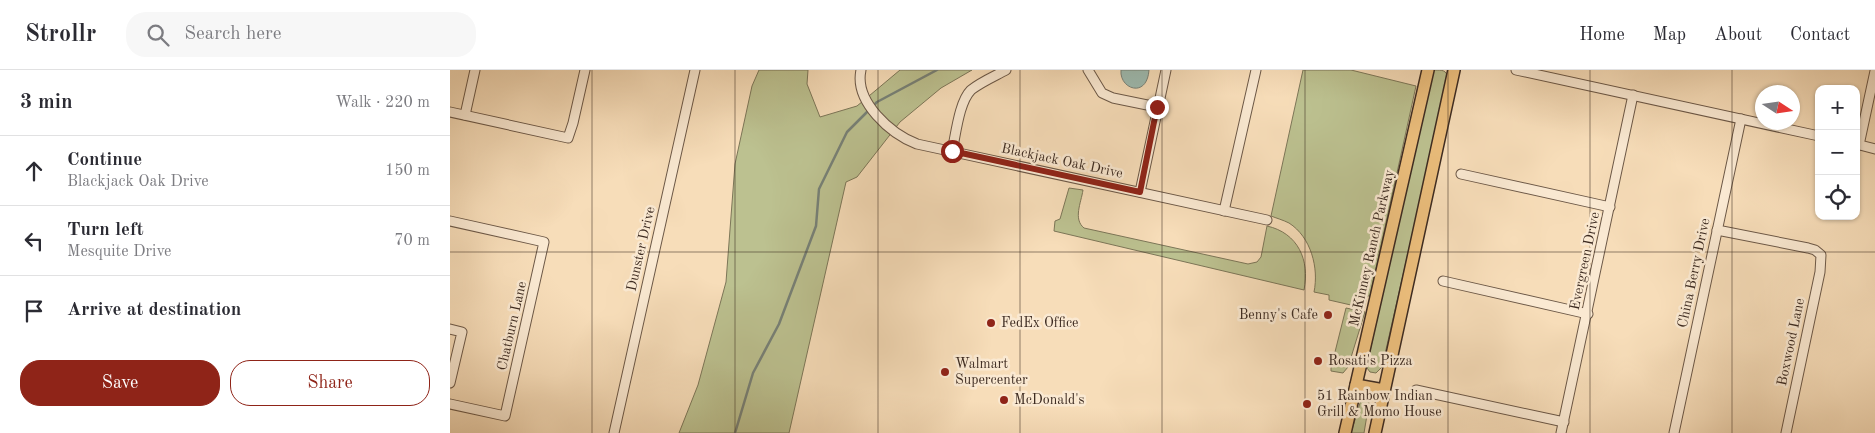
<!DOCTYPE html>
<html lang="en">
<head>
<meta charset="utf-8">
<style>
	body { margin:0; font-family:"Old Standard TT",serif; background:#f7f7f7; color:#2b2b33 }
	.controls { position:absolute; right:15px; top:15px; display:grid; overflow:hidden; border-radius:10px; box-shadow:0 1px 4px #0004 }
	.controls button { width:45px; height:45px; display:grid; place-items:center; padding:0; border:0; border-bottom:1px solid #e1e1e2; background:#fff; color:#2b2b33; font:25px sans-serif }
	.compass { position:absolute; left:1305px; top:15px; width:45px; height:45px; border-radius:50%; background:#fff; box-shadow:0 1px 4px #0004; rotate:102deg }
	.stop { position:absolute; width:15px; height:15px; margin:-11px; border:4px solid #8f2418; border-radius:50%; background:#fff }
	.stop.end { background:#8f2418; border-color:#fff; box-shadow:0 1px 5px #0008 }
	.list { margin:0; padding:0; list-style:none }
	h2 { display:flex; justify-content:space-between; align-items:center; height:65px; margin:0; padding:0 20px; font-size:21px }
	h2 small { font-size:16px; font-weight:400; color:#7c7c81 }
	.list li { display:grid; grid-template-columns:32px 1fr auto; gap:15px; align-items:center; box-sizing:border-box; height:70px; padding:0 20px; border-top:1px solid #e1e1e2 }
	.list b { display:block; font-size:19px; white-space:nowrap }
	.list p { margin:0; font-size:16px; white-space:nowrap; color:#7c7c81 }
	.list em { font-size:16px; font-style:normal; color:#7c7c81 }
	.actions { display:flex; gap:10px; padding:15px 20px }
	.actions a { flex:1; padding:11px 0; border:1px solid #8f2418; border-radius:20px; text-align:center; font-size:18px; color:#8f2418 }
	.actions .main { background:#8f2418; color:#fff }
	.icon { flex:none; width:28px; height:28px; fill:none; stroke:currentColor; stroke-width:2; stroke-linecap:round; stroke-linejoin:round }
	.map { position:relative; flex:none; width:1425px; height:363px; overflow:hidden }
	header { display:flex; align-items:center; gap:30px; box-sizing:border-box; height:70px; padding:0 25px; background:#fff; border-bottom:1px solid #e1e1e2 }
	header strong { font-size:24px }
	nav { display:flex; gap:28px; margin-inline-start:auto; font-size:18px }
	.search { width:350px; height:45px; background:#f7f7f7; display:flex; align-items:center; gap:12px; box-sizing:border-box; padding:0 18px; border-radius:20px; color:#7c7c81; font-size:19px }
	main { display:flex }
	aside { flex:1; background:#fff }
	.map>svg:first-child { display:block }
</style>
</head>
<body>
<header>
<strong>Strollr</strong>
<div class="search"><svg class="icon" aria-label="search" viewBox="0 0 24 24"><circle cx="10" cy="10" r="6"/><path d="M15 15l6 6"/></svg>Search here</div>
<nav><a>Home</a><a>Map</a><a>About</a><a>Contact</a></nav>
</header>
<main>
<aside>
<h2>3 min<small>Walk · 220 m</small></h2>
<ul class="list">
<li><svg class="icon" aria-label="ahead" viewBox="0 0 24 24"><path d="M12 20V5M6 11l6-6 6 6"/></svg><div><b>Continue</b><p>Blackjack Oak Drive</p></div><em>150 m</em></li>
<li><svg class="icon" aria-label="left" viewBox="0 0 24 24"><path d="M17 20v-9H6M10 6l-5 5 5 5"/></svg><div><b>Turn left</b><p>Mesquite Drive</p></div><em>70 m</em></li>
<li><svg class="icon" aria-label="arrive" viewBox="0 0 24 24"><path d="M6 21V4h12l-3 4 3 4H6"/></svg><div><b>Arrive at destination</b></div></li>
</ul>
<div class="actions"><a class="main">Save</a><a>Share</a></div>
</aside>
<div class="map">
<svg width="1425" height="363" viewBox="0 0 1425 363">
	<rect width="100%" height="100%" fill="#f7ddb9"/>
	<filter id="stains"><feTurbulence type="fractalNoise" baseFrequency=".004" numOctaves="4"/><feColorMatrix values="0 0 0 0 .2 0 0 0 0 .09 0 0 0 0 .02 0 0 0 .5 -.17"/></filter>
	<radialGradient id="worn" r=".72"><stop offset=".6" stop-color="#630" stop-opacity="0"/><stop offset="1" stop-color="#630" stop-opacity=".3"/></radialGradient>
	<g fill="#bcc190" stroke="#7c7658">
		<polygon points="309,0 358,0 357,14 370,47 407,36 450,0 522,0 491,18 450,52 407,107 396,112 339,363 229,363 248,315 276,212 285,94 302,16"/>
		<path d="M853,0h48l65,16 -46,210h-3l-3,12 -35,-8v-5l-15,-3c5,-24 -3,-55 -25,-69 -6,-3 -13,-5 -18,-7z"/>
		<path d="M984,0c9,0 12,0 14,8l-66,289 -6,6 -6,-1 -3,-4 1,-8 63,-283z"/>
		<path d="M619,118l14,2c-2,13 -10,29 1,38l164,36 9,-2 4,-5 6,-31c31,7 43,34 37,64l-250,-59 1,-10 5,-2z"/>
		<polygon points="896,238 915,242 898,297 893,303 881,301 881,298"/>
		<polygon points="916,326 919,333 914,363 901,363 910,333"/>
	</g>
	<path fill="#9dbbb1" stroke="#778177" d="M671,0h28c-2,29 -30,19 -28,0z"/>
	<g fill="none" stroke-linecap="round" stroke-linejoin="round">
		<g stroke="#778177" stroke-width="2.5">
			<polyline points="423,36 427,32 487,0"/>
			<polyline points="285,363 303,303 329,254 366,156 369,119 397,62 419,40"/>
		</g>
		<defs>
			<g id="minor">
				<path d="M411,0c-7,32 30,64 56,74l350,76"/>
				<polyline points="638,0 652,23 663,28 707,37"/>
				<polyline points="1066,0 1369,66"/>
				<polyline points="0,42 118,68 123,53 135,0"/>
				<polyline points="15,45 25,0"/>
				<polyline points="1406,74 1425,79"/>
				<polyline points="1409,75 1425,1"/>
				<path d="M502,81c4,-17 7,-49 19,-61 10,-8 24,-14 35,-20"/>
				<polyline points="1011,104 1160,137"/>
				<polyline points="690,122 716,0"/>
				<polyline points="774,141 806,0"/>
				<polyline points="0,151 94,172 55,346 0,334"/>
				<polyline points="1267,160 1358,178 1365,180 1371,185 1370,202 1336,363"/>
				<polyline points="993,211 1138,244"/>
				<polyline points="0,259 12,262 0,313"/>
				<polyline points="966,320 1114,352"/>
				<polyline points="164,363 245,0"/>
				<polyline points="1111,363 1183,25"/>
				<polyline points="1224,363 1291,49"/>
			</g>
			<g id="major">
				<polyline points="906,315 934,320"/>
				<polyline points="895,363 978,0"/>
				<polyline points="925,363 1004,0"/>
			</g>
		</defs>
		<use href="#minor" stroke="#6c5847" stroke-width="11"/>
		<use href="#major" stroke="#3d2b21" stroke-width="14"/>
		<use href="#minor" stroke="#fae9d2" stroke-width="9"/>
		<use href="#major" stroke="#ecbe7c" stroke-width="11"/>
	</g>
	<g fill="none" stroke-linecap="round" stroke-linejoin="round">
		<polyline stroke="#8f2418" stroke-width="6" points="502,81 690,122 707,37"/>
	</g>
	<path fill="none" stroke="#3d2b21" stroke-width="1" stroke-opacity="0.55" d="M142,0v363M285,0v363M428,0v363M570,0v363M712,0v363M855,0v363M998,0v363M1140,0v363M1282,0v363M0,182h1425"/>
	<g fill="#8f2418" stroke="#fae9d2" stroke-width="2">
		<circle cx="878" cy="245" r="5"/>
		<circle cx="541" cy="253" r="5"/>
		<circle cx="868" cy="291" r="5"/>
		<circle cx="495" cy="302" r="5"/>
		<circle cx="554" cy="330" r="5"/>
		<circle cx="857" cy="334" r="5"/>
	</g>
	<g text-anchor="middle" dominant-baseline="central" stroke-width="5" stroke-linejoin="round" paint-order="stroke">
		<g font-size="14" fill="#3d2b21" stroke="#fae9d2">
			<text transform="translate(612 91) rotate(12)">Blackjack Oak Drive</text>
			<text transform="translate(922 178) rotate(-77)">McKinney Ranch Parkway</text>
			<text transform="translate(191 179) rotate(-77)">Dunster Drive</text>
			<text transform="translate(1135 191) rotate(-78)">Evergreen Drive</text>
			<text transform="translate(1244 203) rotate(-78)">China Berry Drive</text>
			<text transform="translate(62 256) rotate(-77)">Chatburn Lane</text>
			<text transform="translate(1341 272) rotate(-78)">Boxwood Lane</text>
		</g>
		<g font-size="14" fill="#3d2b21" stroke="#fae9d2" text-anchor="start">
			<text x="868" y="245" text-anchor="end">Benny's Cafe</text>
			<text x="551" y="253">FedEx Office</text>
			<text x="878" y="291">Rosati's Pizza</text>
			<text x="505" y="294">Walmart<tspan x="505" dy="16">Supercenter</tspan></text>
			<text x="867" y="326">51 Rainbow Indian<tspan x="867" dy="16">Grill &amp; Momo House</tspan></text>
			<text x="564" y="330">McDonald's</text>
		</g>
	</g>
	<rect width="100%" height="100%" filter="url(#stains)"/>
	<rect width="100%" height="100%" fill="url(#worn)"/>
</svg>
<div class="controls">
<button>+</button>
<button>−</button>
<button><svg class="icon" aria-label="locate" viewBox="0 0 24 24"><circle cx="12" cy="12" r="6"/><path d="M12 2v4M12 18v4M2 12h4M18 12h4"/></svg></button>
</div>
<svg class="compass" viewBox="-18 -18 36 36"><path d="M0-13l5 13h-10z" fill="#e53935"/><path d="M0 13l5-13h-10z" fill="#7c7c81"/></svg>
<div class="stop" style="left:502px;top:81px"></div>
<div class="stop end" style="left:707px;top:37px"></div>
</div>
</main>
</body>
</html>
